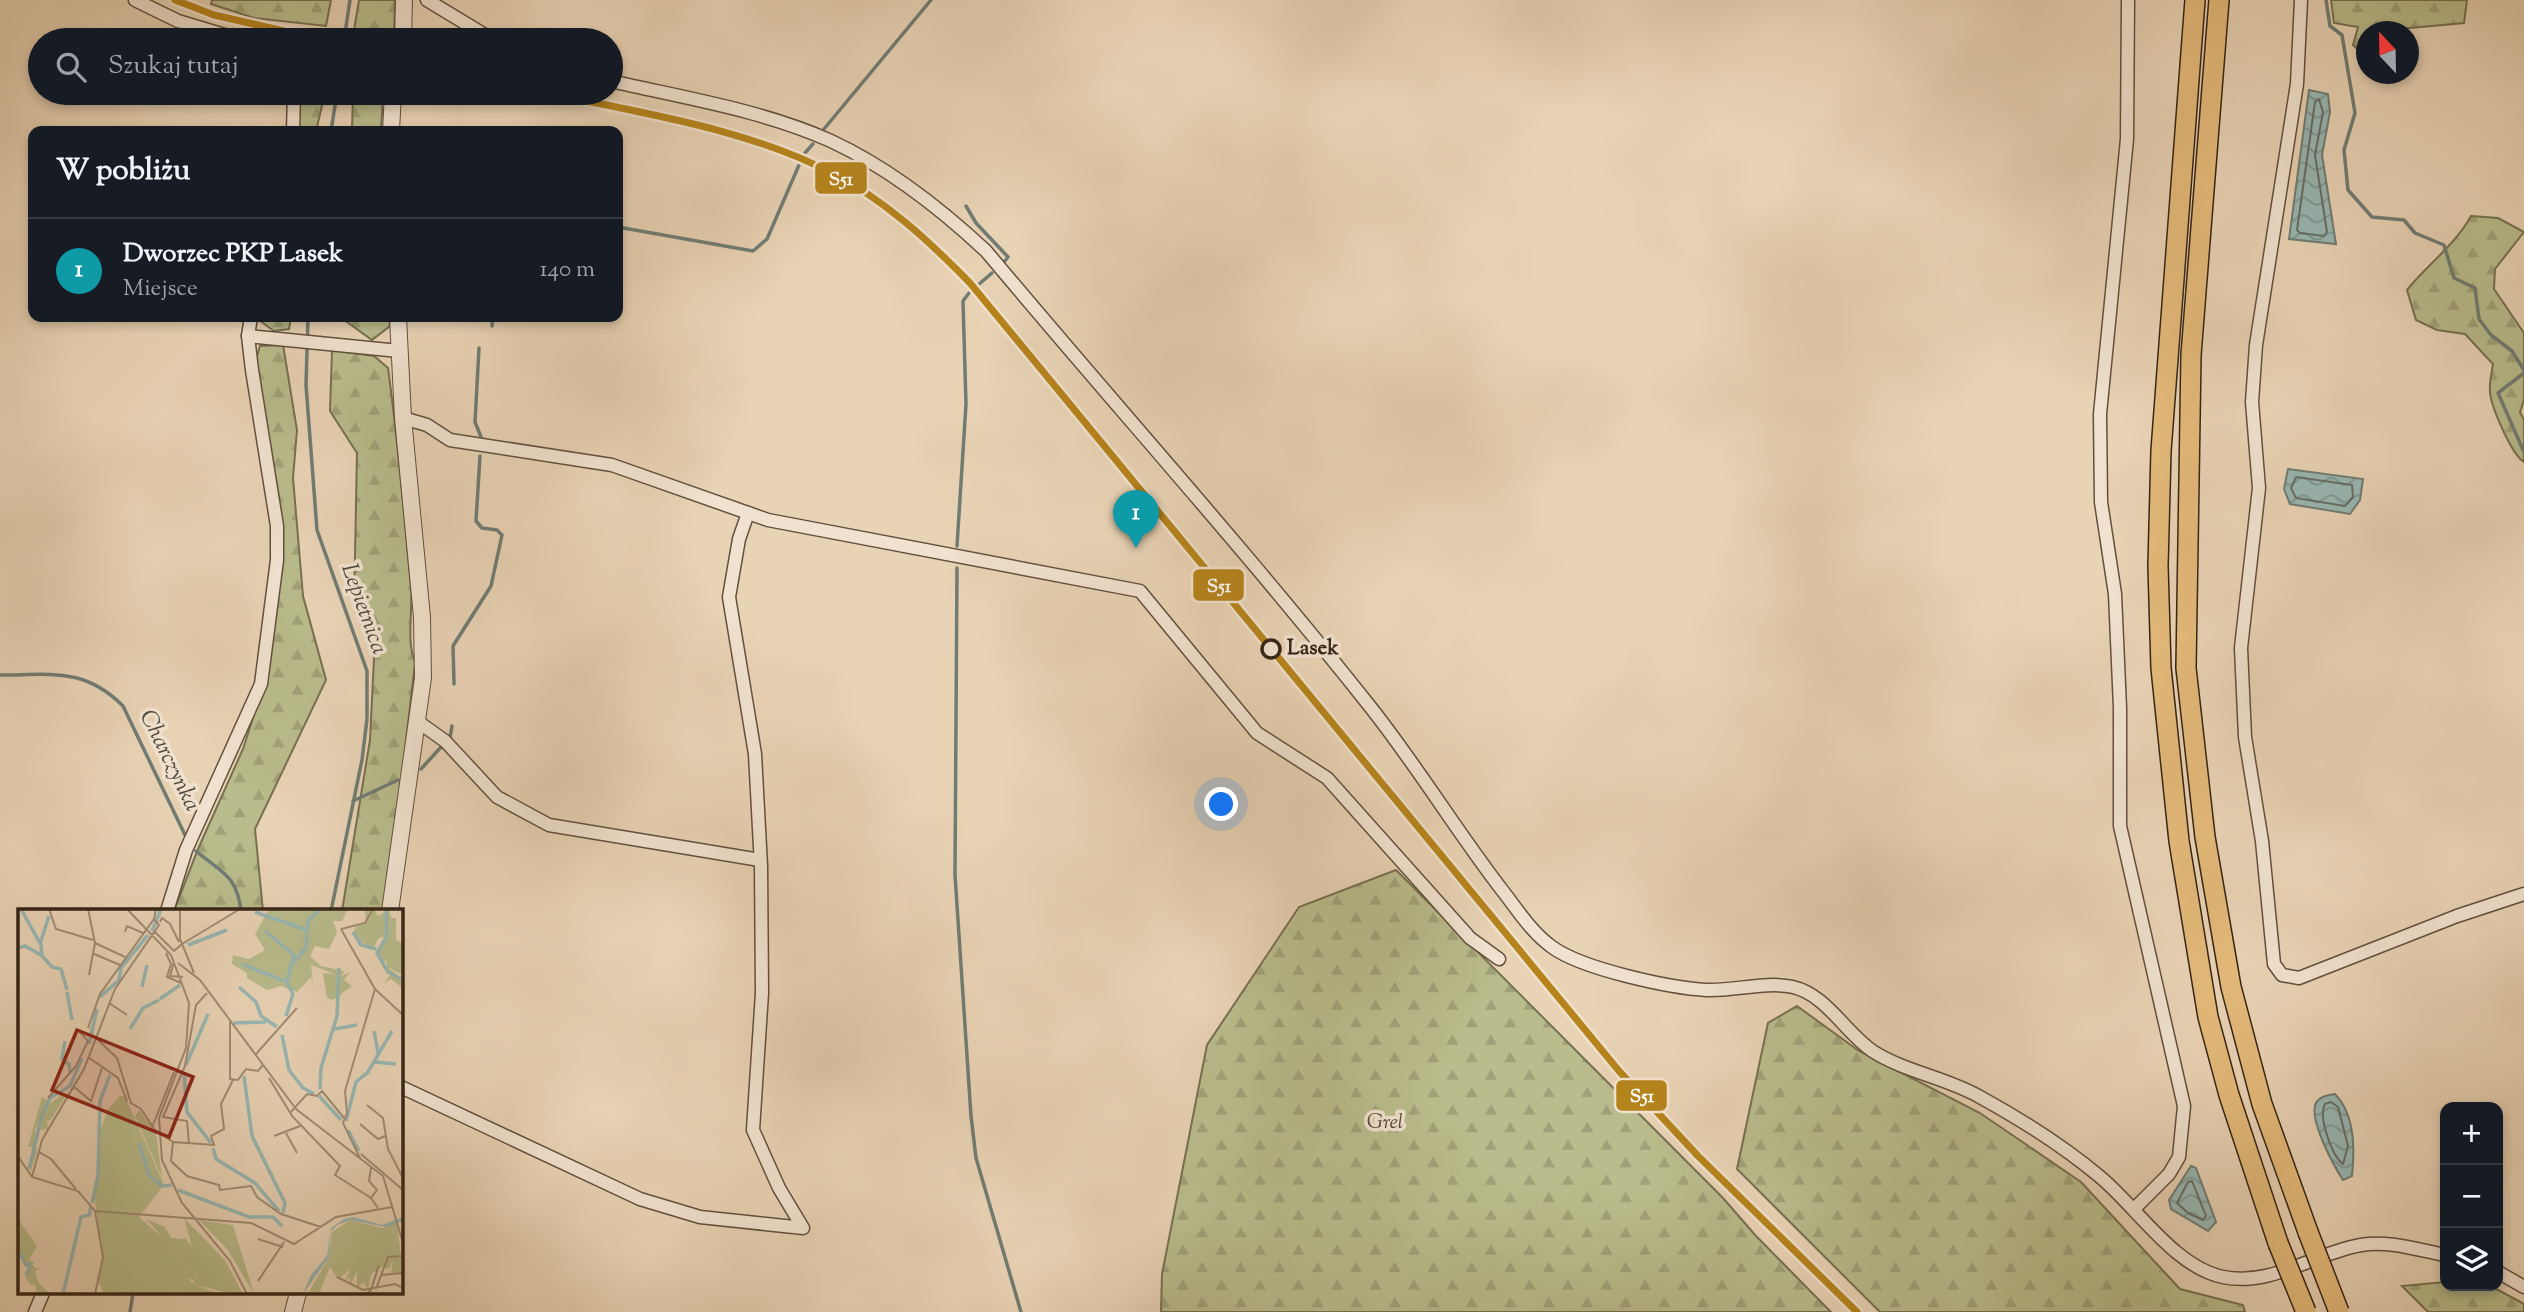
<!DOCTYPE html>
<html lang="pl">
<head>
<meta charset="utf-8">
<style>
	body { margin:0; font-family:"Sorts Mill Goudy",serif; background:#20242c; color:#f1f3f6 }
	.controls { position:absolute; right:21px; bottom:21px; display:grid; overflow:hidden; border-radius:14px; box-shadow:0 4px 10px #0003 }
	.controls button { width:63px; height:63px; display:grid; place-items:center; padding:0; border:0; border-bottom:2px solid #363941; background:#171b24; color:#f1f3f6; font:35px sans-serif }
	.compass { position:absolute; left:2356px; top:21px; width:63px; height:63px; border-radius:50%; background:#171b24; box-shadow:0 4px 10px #0003; rotate:338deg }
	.you { position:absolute; left:1222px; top:805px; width:24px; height:24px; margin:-18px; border:5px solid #fff; border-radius:50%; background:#1a73e8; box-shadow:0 0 0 10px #1a73e833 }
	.badge { display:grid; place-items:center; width:46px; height:46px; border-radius:50%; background:#7c3aed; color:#fff; font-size:23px; font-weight:700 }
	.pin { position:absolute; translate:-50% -58px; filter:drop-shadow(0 2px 4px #0008) }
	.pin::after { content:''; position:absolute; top:37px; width:24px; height:21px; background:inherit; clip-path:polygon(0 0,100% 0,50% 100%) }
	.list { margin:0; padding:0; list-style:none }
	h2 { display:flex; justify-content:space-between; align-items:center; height:91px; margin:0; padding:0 28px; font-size:30px }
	h2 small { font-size:23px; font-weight:400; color:#9ea1a6 }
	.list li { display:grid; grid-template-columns:46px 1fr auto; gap:21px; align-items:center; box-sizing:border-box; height:105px; padding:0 28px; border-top:2px solid #363941 }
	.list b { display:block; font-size:26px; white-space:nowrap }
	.list p { margin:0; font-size:23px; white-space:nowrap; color:#9ea1a6 }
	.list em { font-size:23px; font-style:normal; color:#9ea1a6 }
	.icon { flex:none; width:38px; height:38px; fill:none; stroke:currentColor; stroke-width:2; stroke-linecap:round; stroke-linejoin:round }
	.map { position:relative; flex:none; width:2524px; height:1312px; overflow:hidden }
	.search { position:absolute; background:#171b24; box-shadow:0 4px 10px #0003; left:28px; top:28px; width:595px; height:77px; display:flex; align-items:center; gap:18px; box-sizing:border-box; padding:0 24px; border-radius:38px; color:#9ea1a6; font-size:26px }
	.panel { position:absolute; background:#171b24; box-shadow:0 4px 10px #0003; left:28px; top:126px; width:595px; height:196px; border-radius:14px }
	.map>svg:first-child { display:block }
</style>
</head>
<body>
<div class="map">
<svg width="2524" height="1312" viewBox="0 0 2524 1312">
	<defs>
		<pattern id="forest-firs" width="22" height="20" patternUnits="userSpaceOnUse" patternTransform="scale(1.75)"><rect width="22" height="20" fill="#b9bc8c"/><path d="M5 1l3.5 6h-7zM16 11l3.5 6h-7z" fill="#a0a178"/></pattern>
		<pattern id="water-waves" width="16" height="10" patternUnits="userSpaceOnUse" patternTransform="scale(1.75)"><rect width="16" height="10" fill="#98b7b3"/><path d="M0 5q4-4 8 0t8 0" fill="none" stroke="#7d9591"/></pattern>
	</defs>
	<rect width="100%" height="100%" fill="#e9d3b5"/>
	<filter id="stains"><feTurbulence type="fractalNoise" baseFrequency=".00286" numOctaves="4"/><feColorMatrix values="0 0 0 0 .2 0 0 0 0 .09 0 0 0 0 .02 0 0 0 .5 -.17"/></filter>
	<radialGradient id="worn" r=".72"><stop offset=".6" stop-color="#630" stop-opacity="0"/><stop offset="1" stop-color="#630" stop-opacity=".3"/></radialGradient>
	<g fill="url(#forest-firs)" stroke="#777051" stroke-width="2">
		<polygon points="212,0 331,0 326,26 254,18 211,4"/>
		<polygon points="359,0 395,0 394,40 353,36"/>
		<polygon points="2331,0 2467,0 2464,23 2366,32 2366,58 2353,45 2358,27 2334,23"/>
		<polygon points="298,93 325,93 316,131 298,131"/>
		<polygon points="353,93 383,93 381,131 352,131"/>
		<path d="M2471,216l27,2 26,14 -29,37 -1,20 30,44v67l-4,12 4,8v42c-12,-7 -33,-55 -34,-70 -1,-9 2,-20 3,-28l-28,-30 -28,-4 -21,-10 -9,-30c21,-26 48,-45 64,-74z"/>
		<polygon points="291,317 289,329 274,331 256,318"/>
		<polygon points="340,317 389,317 390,326 372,340"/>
		<polygon points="283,345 297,430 293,478 303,596 326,680 255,829 263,911 174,911 198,849 243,749 268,671 281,532 256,359 260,346"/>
		<path d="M332,350l42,6 14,12c10,73 16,147 23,220 2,26 -5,50 4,75l-22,191 -11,57h-40l28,-171 4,-82 -20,-52 3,-153 -27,-42z"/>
		<polygon points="1396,870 1723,1198 1756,1236 1831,1312 1161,1312 1162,1274 1207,1045 1299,907"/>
		<polygon points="1797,1006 1859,1051 1980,1113 2081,1182 2180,1289 2243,1305 2245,1312 1880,1312 1737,1169 1768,1023"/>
		<polygon points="2445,1282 2445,1286 2491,1286 2524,1304 2524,1312 2428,1312 2402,1286"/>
	</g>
	<g fill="url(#water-waves)" stroke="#707c74" stroke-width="2">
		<polygon points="2309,90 2328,94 2330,112 2322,155 2336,244 2289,239"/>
		<polygon points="2288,469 2363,479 2360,500 2350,514 2290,504 2284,489"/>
		<path d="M2335,1094c20,20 20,55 17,82l-9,4c-9,-14 -35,-61 -27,-77 4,-7 13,-8 19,-9z"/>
		<polygon points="2191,1166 2196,1168 2216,1222 2208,1231 2171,1209 2169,1200"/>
	</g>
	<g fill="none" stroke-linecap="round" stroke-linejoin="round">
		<g stroke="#666e64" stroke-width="2">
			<polygon points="2319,99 2323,112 2315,155 2327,232 2324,236 2300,233 2297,230 2315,102"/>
			<polygon points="2296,477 2352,485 2353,497 2345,506 2296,498 2291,488"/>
			<path d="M2331,1102l7,5 10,39 -5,18c-11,-8 -25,-47 -18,-60z"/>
			<polygon points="2192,1181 2206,1216 2203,1220 2188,1213 2177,1203 2188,1182"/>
		</g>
		<g stroke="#707c74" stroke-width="3.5">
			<polyline points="2326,0 2330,26 2342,35 2355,113 2344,150 2348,190 2372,217 2404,220 2415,233 2444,245 2454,278 2475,288 2479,319 2491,335 2512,351 2524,370"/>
			<polyline points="344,40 350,0"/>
			<polyline points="824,129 931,0"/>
			<polyline points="331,131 337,93"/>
			<polyline points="804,154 813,144"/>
			<polyline points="966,206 976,223 1008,257 1004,262"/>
			<polyline points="618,227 753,251 767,239 799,165"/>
			<polyline points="978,285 992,273"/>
			<polyline points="308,317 306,385 317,530 367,671 367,719 362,760 331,911"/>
			<polyline points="492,326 493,317"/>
			<polyline points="479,348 475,422 483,442"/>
			<polyline points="2524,373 2498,393 2524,452"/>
			<polyline points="957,546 966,404 963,301 969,293"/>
			<polyline points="957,568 955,875 971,1116 976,1158 1021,1312"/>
			<path d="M0,675c51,0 84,-8 123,31l63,131"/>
			<polyline points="454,684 453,646 491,586 502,535 497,530 482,528 476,521 480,456"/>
			<polyline points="450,738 452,726"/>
			<polyline points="421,769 442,746"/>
			<polyline points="353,801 398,780"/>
			<path d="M196,851c26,22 41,24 45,60"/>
			<polyline points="130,1312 133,1293"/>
		</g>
		<defs>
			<g id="minor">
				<polyline points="135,0 178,21 241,40"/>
				<polyline points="427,0 493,40"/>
				<polyline points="2128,0 2127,139 2100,414 2101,502 2115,594 2120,708 2120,826 2184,1106 2179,1157 2169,1174 2135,1208"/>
				<polyline points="2301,0 2297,84 2256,345 2252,402 2259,488 2241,648 2245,737 2262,841 2274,964 2282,975 2299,978 2457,916 2524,894"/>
				<path d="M611,81c73,17 151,29 220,60 58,27 109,67 155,110 127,152 259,298 382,453 48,60 87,125 134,186 15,19 29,42 50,57 30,22 118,41 155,43 28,1 59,-9 86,-3 34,8 53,47 81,65 32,20 73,26 106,45 40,22 83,49 119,79 37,30 75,91 124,101 49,10 91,-24 138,-32 28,-5 57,5 84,10"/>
				<polyline points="293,131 294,93"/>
				<polyline points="248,336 399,351"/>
				<polyline points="403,418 427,425 450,440 612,465 768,520 1140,591 1257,733 1327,778 1470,938 1499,959"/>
				<polyline points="417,721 445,741 497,797 549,825 760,860"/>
				<polyline points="167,911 186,850 261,684 277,560 277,526 252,370 248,336 251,317"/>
				<polyline points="401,1087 640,1199 700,1217 803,1228 779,1188 753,1130 762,993 761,866 755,754 729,597 739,539 748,513"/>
				<polyline points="2498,1272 2524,1287"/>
				<polyline points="35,1312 43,1293"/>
			</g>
			<g id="tertiary">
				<polyline points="403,40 404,0"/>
				<polyline points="391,131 393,93"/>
				<polyline points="390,911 423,678 422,617 403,418 398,317"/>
				<polyline points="293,1312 298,1293"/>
			</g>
			<g id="primary">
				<polyline points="2195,0 2161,451 2158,566 2161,668 2179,841 2208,1017 2229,1095 2278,1243"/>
				<polyline points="2219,0 2191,355 2186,668 2205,837 2231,987 2262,1104 2308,1232"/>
			</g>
		</defs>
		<use href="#minor" stroke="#62503e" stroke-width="15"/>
		<use href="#tertiary" stroke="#62503e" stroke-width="18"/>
		<use href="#primary" stroke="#352416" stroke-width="22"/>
		<use href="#minor" stroke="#f1e2cf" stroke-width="12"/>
		<use href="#tertiary" stroke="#f1e2cf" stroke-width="16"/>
		<use href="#primary" stroke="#e4ba7a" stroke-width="19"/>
		<defs>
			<g id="primary-bridge">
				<polyline points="2308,1232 2339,1312"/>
				<polyline points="2278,1243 2306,1312"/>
			</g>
		</defs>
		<use href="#primary-bridge" stroke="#352416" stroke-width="22" stroke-linecap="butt"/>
		<use href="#primary-bridge" stroke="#e4ba7a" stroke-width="19"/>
		<defs>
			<g id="rail-1">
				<polyline points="175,0 214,15 323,40"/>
				<path d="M549,93c95,21 196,35 283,80 53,27 97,68 138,110l649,788 79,85 159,156"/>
			</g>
		</defs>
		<use href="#rail-1" stroke="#f1e2cf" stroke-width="12"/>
		<use href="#rail-1" stroke="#b6841c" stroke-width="7"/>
	</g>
	<circle fill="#f1e2cf" stroke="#352416" stroke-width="3.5" cx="1271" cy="649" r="9"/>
	<g text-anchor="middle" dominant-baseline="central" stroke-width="7" stroke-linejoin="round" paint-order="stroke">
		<g font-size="21" font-weight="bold" fill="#352416" stroke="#f1e2cf" text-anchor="start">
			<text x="1287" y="649">Lasek</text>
		</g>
		<g font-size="21" font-style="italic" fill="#564a34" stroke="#f1e2cf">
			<text x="1385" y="1123">Grel</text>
		</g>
		<g font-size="23" font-style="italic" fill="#4e493d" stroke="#f1e2cf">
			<text transform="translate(363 609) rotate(70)">Lepietnica</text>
			<text transform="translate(169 761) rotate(64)">Charczynka</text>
		</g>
	</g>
	<g transform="translate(18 909)">
		<rect width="385" height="385" fill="#e9d3b5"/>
		<path d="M166,309l41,42 18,34h-11l-37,-19 -2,5 -8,-2 -8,16h-6l16,-26 -19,-28 24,7zM181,311l34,5 21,69 -26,-44zM332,311l32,8 15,-5 6,50h-12l2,-13 -4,9 -7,-2 -11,7 -3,15 -5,-7 -6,7v-18l-7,14v-8l-5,4 6,-12 -13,10 -8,-12 -10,24 4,3h-16l21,-37 3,-25z" fill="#b9bc8c"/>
		<path d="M251,0h79l-6,12h-9l4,11 -8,17 -14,-3 -5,10 11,10 23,5 -2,5 8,-4 -6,8 8,6 -19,14 -6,-2 -4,-25 12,1 -24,-9 2,20 -2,-8 -14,15 -16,-6 -14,4 -20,-12v-5l-15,-9 1,-9 16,4 16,-9 -10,-16zM347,0h9l4,7 11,-7 2,9h5v22l7,3v32l-16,-8 -1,-7 -3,4 20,15 -2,8 -10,-8 -7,4 6,-8 -8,-9 -6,-16 11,-14 -8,2 -7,12 -20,-16 4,-8 10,-3zM43,186l4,2 -15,24 -3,-1 1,9 -9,1 -1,9v-9l9,-24zM102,187h5l39,89 -25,32 25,22 -18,-20 19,8 6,11 15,1 6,8 -4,7 -20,-14 19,28 -16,26h-67l-7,-16 6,-15 -9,-68 7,-65 6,-20zM24,188l6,4 -13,29 2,22 -7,22 2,-27h-4zM121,201l17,22 6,46 -27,-62zM0,310l19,27 -7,13 5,9h6l-6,3 3,11 12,12h-13l-2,-10 -5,1 -4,-7 6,-12 -6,-2 -8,-17zM167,368l11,8 20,8 -39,1z" fill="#b9bc8c"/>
		<path d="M181,363h17l16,22 -36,-9 -3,-5z" fill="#b9bc8c"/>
		<path d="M335,308l29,8 21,-8v4l-17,6 -36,-7 -13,5 -6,6 -2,26 -26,37 8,-19 16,-19 4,-28 13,-9z" fill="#98b7b3"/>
		<path fill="none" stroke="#98b7b3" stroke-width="3.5" d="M3,0l20,36 1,11 10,11 9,2 6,21M368,0l1,27 -10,17 11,19 15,8M237,3l52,18M134,22l9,-22M247,22l29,24 -2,7M335,23l8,13 15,4M22,35l9,-28M170,36l39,-15M0,39l7,-2 16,9M224,55l45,18M124,78l5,-22M221,78l17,15 5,14 16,11M49,83l5,28M82,88l19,-17 2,-12 27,-33M142,90l20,-14M268,107l7,-22 -6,-11 4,-18 15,-17 2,-27 12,-12M216,114l32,-1M112,120l13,-21 16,-8M316,120l23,-4M356,122l4,22M264,126l7,35 14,18 11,6M47,132l-3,18 7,5 1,8M71,135l8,-35M356,153l22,2M168,156l22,-51M166,164l3,39 24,31M226,167l8,60 33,67 -2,10M302,180l1,-21 16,-52 2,-48M301,187l22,24M328,212l10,-39 12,-10 24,-41M330,221l11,21M121,234l10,32 13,11 10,-1M195,239l3,11 39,24 24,28M11,260l13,-54 8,-17 20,-12 12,-28M160,281l71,27h24l9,9M74,294l6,-27 2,-75 10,-26M0,341l8,15 5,-1 -5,12M45,385l18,-77 8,-2 2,-8"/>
		<path fill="none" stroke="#a18d75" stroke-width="2" d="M31,0l7,20 37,11M70,0l7,34 30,14M109,0l44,46 18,48 -3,45 -27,70 3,42 20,43 48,58 17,33M162,0v30l14,34M142,13l2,-4 8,6 9,18M323,20l34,60 28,26M323,20l24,-6 8,-14M107,23l2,-6 16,7M137,23l19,19 8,-7M164,35l58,-35M74,44l28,12M148,44l5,11 -4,13 14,6M156,53l-4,14 13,1M160,54l22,17 96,129 87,67 20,67M71,66l6,-32M91,94l18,12M212,113v57l8,1 8,-11 12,2 5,-6M70,119l12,-34 54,-75M77,128l22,21 14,45 10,6 14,21 18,12 41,3 -3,-9 13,-7 -3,-25 12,-24M238,145l41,-46M70,148l30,21 9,23M251,169l23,38 48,50 -5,9 36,23M55,177l18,15 11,-33M30,189l28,-32 12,-25 -9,-10M349,196l16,13 5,31 15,29M272,204l17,-19 10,2 5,-5 22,27M342,215l18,15 7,-3M135,216l21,-53M268,224l11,20M256,227l26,-10M155,233l-2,19 16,15 32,9 1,5 31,-4 6,11 24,17 40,13M171,235l-2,-23 -24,-4 22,-51 11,-61 11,-12M21,243l12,7 25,30M343,245l42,36M0,247l14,21 46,14 17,20 8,46 -8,37M342,249l-17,-35 4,-10 -2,-22 30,-102M353,259l-2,13 8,9 -6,8 7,10M14,268l10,-37 42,-71 31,-80 44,-64 -5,-6 2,-10M77,302l156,12 43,21 42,-27 56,-10M240,330l25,8M363,366l22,-2M319,368l26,13 32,-6 6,3M240,372l26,-39M358,380l12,-32 15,-1M348,385l5,-4 8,-25"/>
		<path fill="#8f2418" fill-opacity="0.15" stroke="#8f2418" stroke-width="3.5" d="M59,121l116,47 -24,60 -117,-47z"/>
		<rect width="385" height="385" fill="none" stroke="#352416" stroke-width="3.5"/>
	</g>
	<g stroke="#f1e2cf" stroke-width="2.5">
		<rect x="814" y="161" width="54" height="34" rx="7" fill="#b6841c"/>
		<rect x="1192" y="568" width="53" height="34" rx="7" fill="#b6841c"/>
		<rect x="1615" y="1079" width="53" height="33" rx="7" fill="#b6841c"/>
	</g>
	<g font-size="19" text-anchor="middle" font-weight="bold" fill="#fff">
		<text x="841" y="185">S51</text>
		<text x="1219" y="592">S51</text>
		<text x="1642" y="1102">S51</text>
	</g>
	<rect width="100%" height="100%" filter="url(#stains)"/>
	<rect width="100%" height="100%" fill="url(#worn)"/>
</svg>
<div class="controls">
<button>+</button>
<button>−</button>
<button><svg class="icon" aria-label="layers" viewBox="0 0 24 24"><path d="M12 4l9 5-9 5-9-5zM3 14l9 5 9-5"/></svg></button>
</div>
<svg class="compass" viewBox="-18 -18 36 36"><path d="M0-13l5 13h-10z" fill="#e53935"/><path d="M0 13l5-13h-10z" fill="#9ea1a6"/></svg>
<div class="you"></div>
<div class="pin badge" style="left:1136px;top:548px;background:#0f9aa8">1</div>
<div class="search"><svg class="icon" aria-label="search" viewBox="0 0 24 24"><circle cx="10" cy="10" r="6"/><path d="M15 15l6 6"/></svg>Szukaj tutaj</div>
<section class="panel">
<h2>W pobliżu<small></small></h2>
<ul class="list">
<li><span class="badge" style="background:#0f9aa8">1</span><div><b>Dworzec PKP Lasek</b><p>Miejsce</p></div><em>140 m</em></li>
</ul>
</section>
</div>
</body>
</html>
